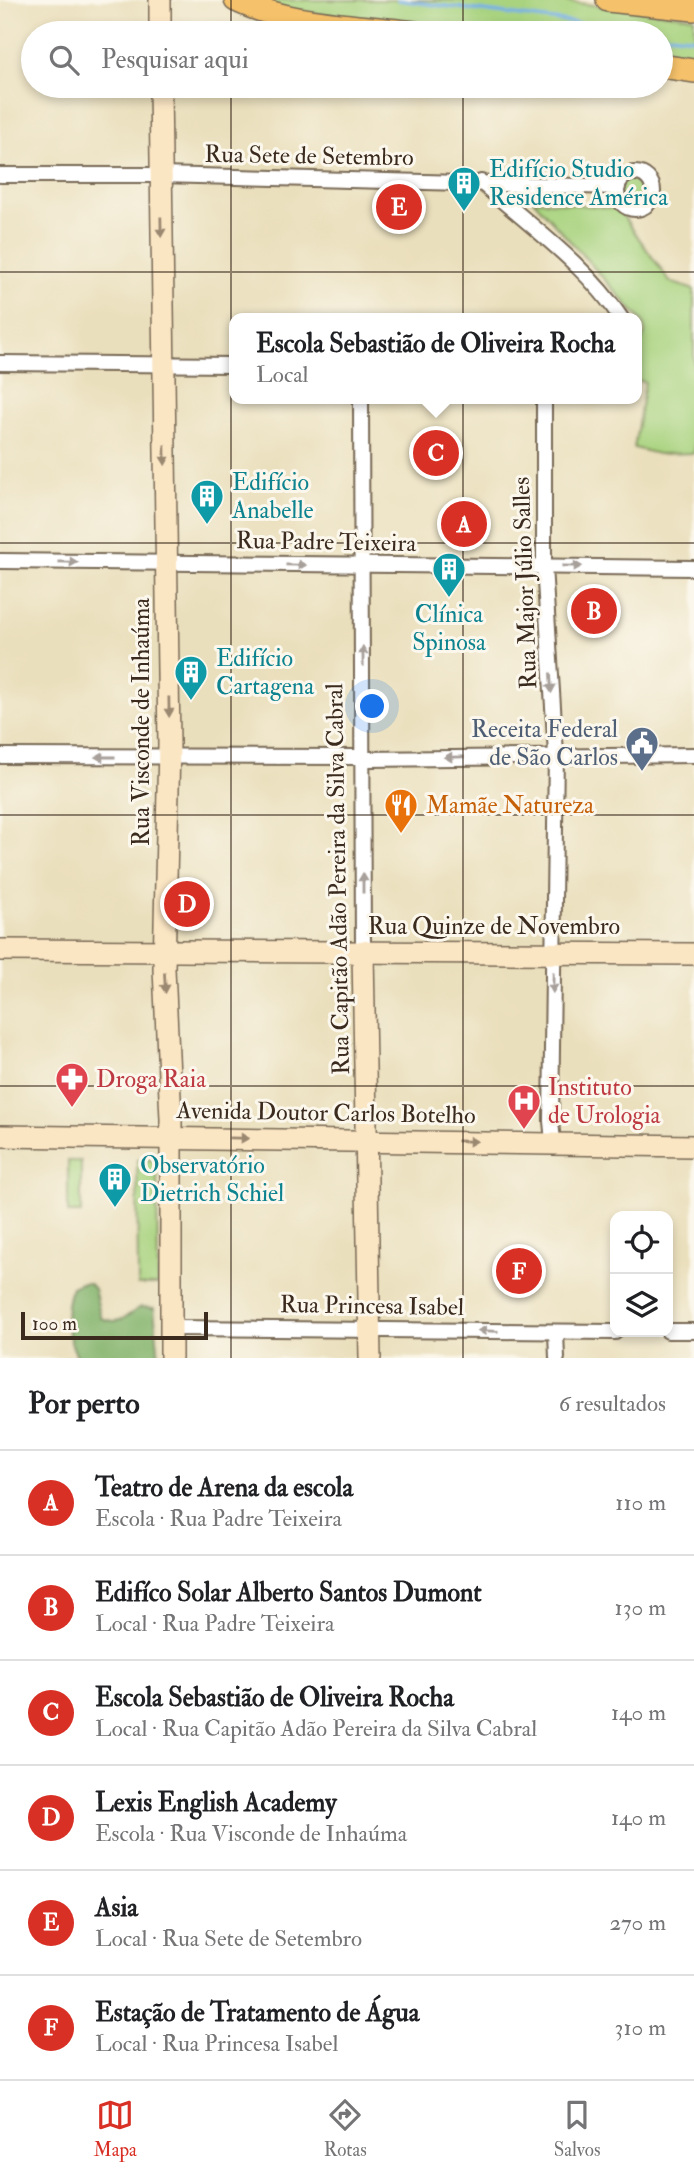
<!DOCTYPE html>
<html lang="pt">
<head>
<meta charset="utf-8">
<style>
	body { margin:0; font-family:"IM FELL Double Pica",serif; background:#f6f6f6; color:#202124 }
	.controls { position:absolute; right:21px; bottom:21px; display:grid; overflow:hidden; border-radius:14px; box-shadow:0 4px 10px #0003 }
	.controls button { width:63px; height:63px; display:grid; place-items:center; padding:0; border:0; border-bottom:2px solid #e0e0e0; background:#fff; color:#202124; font:35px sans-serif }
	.scale { position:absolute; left:21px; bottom:18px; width:187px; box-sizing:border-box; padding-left:7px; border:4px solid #3b2a1e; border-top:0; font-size:19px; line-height:24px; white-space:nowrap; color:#3b2a1e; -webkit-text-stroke:5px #fbf7ec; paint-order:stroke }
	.you { position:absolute; left:373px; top:707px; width:24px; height:24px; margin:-18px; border:5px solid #fff; border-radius:50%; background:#1a73e8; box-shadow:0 0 0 10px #1a73e833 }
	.badge { display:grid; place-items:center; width:46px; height:46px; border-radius:50%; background:#d93025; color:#fff; font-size:23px; font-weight:700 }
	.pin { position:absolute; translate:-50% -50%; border:4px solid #fff; box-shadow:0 2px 7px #0006 }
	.popup { position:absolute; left:229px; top:313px; width:413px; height:91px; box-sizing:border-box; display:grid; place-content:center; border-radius:14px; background:#fff; filter:drop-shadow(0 2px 5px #0005); font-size:23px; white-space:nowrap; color:#757577 }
	.popup b { font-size:26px; color:#202124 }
	.popup::after { content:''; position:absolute; left:50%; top:100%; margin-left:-14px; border:14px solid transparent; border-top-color:#fff }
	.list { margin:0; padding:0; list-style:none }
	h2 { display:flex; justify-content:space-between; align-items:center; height:91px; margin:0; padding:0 28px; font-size:30px }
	h2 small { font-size:23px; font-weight:400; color:#757577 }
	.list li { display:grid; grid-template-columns:46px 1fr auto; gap:21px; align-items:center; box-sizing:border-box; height:105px; padding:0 28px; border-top:2px solid #e0e0e0 }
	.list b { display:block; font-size:26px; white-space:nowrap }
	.list p { margin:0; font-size:23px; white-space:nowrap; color:#757577 }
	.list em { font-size:23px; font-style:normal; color:#757577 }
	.icon { flex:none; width:38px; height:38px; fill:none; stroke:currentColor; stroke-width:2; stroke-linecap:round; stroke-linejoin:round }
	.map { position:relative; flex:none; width:694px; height:1358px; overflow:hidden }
	.search { position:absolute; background:#fff; box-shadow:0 4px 10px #0003; left:21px; right:21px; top:21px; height:77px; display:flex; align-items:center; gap:18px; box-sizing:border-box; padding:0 24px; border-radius:38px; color:#757577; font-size:26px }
	.sheet { height:721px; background:#fff }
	nav { display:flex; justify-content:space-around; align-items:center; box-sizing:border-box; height:98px; border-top:2px solid #e0e0e0; background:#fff; font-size:19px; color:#757577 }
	nav a { display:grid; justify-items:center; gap:4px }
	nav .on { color:#d93025 }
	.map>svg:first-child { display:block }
</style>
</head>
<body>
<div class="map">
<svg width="694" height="1358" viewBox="0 0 694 1358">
	<rect width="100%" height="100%" fill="#fbf7ec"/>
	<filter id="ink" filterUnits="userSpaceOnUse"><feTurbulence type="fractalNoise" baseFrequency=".0143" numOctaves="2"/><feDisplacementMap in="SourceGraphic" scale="14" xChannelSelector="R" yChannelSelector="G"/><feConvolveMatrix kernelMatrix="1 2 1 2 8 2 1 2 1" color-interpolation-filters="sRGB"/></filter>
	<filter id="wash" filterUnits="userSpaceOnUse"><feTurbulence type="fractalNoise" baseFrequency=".00686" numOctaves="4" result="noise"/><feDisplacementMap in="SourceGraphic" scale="28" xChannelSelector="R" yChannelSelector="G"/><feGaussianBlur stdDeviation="1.57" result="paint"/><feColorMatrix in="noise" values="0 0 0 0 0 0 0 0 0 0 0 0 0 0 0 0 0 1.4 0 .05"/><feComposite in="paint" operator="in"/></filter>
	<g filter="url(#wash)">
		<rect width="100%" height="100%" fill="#eadfbc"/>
		<g fill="#a9d37f" stroke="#727e4e" stroke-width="2">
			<polygon points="256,0 551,0 694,17 694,65 661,61 661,33 453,33 264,6"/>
			<circle cx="635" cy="191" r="15"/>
			<polygon points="533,200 618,209 670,282 694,290 694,453 658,454 634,448 645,382 637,380 637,353 645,333 643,322"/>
			<polygon points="137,1160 157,1160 158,1285 138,1285"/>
			<rect x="68" y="1161" width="13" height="52"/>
		</g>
		<path fill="#86b56e" stroke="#607046" stroke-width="2" d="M81,1283h8l5,6 7,29c20,8 24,-2 40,-11l13,1 5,50h-81c-12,-22 -16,-48 -6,-71z"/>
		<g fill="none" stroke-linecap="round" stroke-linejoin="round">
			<g stroke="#77b0e7" stroke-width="3.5">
				<polyline points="398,0 654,33"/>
				<polyline points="661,34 694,38"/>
			</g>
		</g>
	</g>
	<g filter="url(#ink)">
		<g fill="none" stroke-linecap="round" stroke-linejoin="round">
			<defs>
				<g id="street">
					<circle cx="635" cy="191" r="18"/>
					<polyline points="0,175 160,175 618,187"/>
					<path d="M481,182c48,43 105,83 140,136"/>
					<polyline points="0,363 235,365"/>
					<polyline points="361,399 363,951"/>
					<polyline points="544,399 544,566 556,754 551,1121 553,1142"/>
					<polyline points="0,561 694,568"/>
					<polyline points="0,756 364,757 367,759 694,755"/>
					<polyline points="171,1328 615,1332"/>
					<polyline points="668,1331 694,1331"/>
					<polyline points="556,1332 557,1358"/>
				</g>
				<g id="secondary">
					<polyline points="160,33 160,0"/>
					<polyline points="160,86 169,745 164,969 171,1119 171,1358"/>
					<polyline points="0,950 694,954"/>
					<polyline points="363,951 370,1358"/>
					<polyline points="0,1136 694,1146"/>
				</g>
				<g id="primary">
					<path d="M236,0c52,25 120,25 178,33"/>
					<polyline points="608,0 694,9"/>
					<polyline points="661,66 694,71"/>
				</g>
			</defs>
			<use href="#street" stroke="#786955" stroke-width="18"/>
			<use href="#secondary" stroke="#786955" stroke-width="24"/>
			<use href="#primary" stroke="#786955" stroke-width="26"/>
			<use href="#street" stroke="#fff" stroke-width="14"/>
			<use href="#secondary" stroke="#fbe6c4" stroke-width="21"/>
			<use href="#primary" stroke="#f5c16b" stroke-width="23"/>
		</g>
		<defs><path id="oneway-solid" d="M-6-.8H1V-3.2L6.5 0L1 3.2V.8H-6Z" transform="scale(1.75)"/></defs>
		<g fill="#9b8871">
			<use href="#oneway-solid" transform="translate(161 227) rotate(89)"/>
			<use href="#oneway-solid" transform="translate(165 455) rotate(89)"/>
			<use href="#oneway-solid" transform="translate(169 707) rotate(89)"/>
			<use href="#oneway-solid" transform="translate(165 983) rotate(87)"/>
			<use href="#oneway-solid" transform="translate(239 1138) rotate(1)"/>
			<use href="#oneway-solid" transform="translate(467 1141) rotate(1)"/>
		</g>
		<g fill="#a79f9a">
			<use href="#oneway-solid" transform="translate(68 562) rotate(1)"/>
			<use href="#oneway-solid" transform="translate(296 565) rotate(1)"/>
			<use href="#oneway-solid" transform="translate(572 566) rotate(1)"/>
			<use href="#oneway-solid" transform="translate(363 656) rotate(-91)"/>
			<use href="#oneway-solid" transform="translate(551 683) rotate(87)"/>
			<use href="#oneway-solid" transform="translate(105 757) rotate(-180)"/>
			<use href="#oneway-solid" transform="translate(454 757) rotate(179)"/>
			<use href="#oneway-solid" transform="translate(363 883) rotate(-90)"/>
			<use href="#oneway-solid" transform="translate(553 983) rotate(91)"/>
			<use href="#oneway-solid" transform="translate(488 1331) rotate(-178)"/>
		</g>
	</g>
	<path fill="none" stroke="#3b2a1e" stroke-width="2" stroke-opacity="0.55" d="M231,0v33M463,0v33M231,86v1272M463,86v1272M0,272h694M0,543h694M0,815h694M0,1086h694"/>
	<defs>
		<symbol id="building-pin" viewBox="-11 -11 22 30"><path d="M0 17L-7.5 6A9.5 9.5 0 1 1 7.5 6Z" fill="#0f9aa8" stroke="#fbf7ec"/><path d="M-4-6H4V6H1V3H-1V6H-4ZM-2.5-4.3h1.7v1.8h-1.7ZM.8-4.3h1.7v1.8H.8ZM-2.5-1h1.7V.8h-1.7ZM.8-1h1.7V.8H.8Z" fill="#fff"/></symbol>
		<symbol id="civic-pin" viewBox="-11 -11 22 30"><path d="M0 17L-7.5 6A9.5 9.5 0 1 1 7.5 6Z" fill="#5c6f8a" stroke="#fbf7ec"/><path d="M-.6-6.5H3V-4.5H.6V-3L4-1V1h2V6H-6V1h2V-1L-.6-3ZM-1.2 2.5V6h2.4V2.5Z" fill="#fff"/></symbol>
		<symbol id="restaurant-pin" viewBox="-11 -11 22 30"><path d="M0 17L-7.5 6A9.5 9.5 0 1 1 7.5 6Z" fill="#e8710a" stroke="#fbf7ec"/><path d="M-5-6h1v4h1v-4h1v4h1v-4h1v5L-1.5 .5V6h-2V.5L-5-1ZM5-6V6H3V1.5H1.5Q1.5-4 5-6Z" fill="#fff"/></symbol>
		<symbol id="pharmacy-pin" viewBox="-11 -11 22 30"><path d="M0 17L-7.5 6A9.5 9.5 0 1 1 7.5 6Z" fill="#e0444e" stroke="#fbf7ec"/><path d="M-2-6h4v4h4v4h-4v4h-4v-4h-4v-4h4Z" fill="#fff"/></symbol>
		<symbol id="hospital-pin" viewBox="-11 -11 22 30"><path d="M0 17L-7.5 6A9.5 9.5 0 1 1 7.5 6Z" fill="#e0444e" stroke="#fbf7ec"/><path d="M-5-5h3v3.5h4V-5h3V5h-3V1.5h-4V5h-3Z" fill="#fff"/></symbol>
	</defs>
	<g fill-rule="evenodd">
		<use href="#building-pin" x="445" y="164" width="38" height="52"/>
		<use href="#building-pin" x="188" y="477" width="38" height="52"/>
		<use href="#building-pin" x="430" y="550" width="38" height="52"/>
		<use href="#building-pin" x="172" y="653" width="38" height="52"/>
		<use href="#civic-pin" x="623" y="724" width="38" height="52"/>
		<use href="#restaurant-pin" x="382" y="786" width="38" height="52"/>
		<use href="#pharmacy-pin" x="53" y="1060" width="38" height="52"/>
		<use href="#hospital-pin" x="505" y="1082" width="38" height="52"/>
		<use href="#building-pin" x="96" y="1160" width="38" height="52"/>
	</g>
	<g text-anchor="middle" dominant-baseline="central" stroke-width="6" stroke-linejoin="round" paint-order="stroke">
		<g font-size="24" fill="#3b2a1e" stroke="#fbf7ec">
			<text transform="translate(309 156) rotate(1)">Rua Sete de Setembro</text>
			<text transform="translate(326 542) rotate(1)">Rua Padre Teixeira</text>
			<text transform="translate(525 583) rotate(-92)">Rua Major Júlio Salles</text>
			<text transform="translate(141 722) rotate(-90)">Rua Visconde de Inhaúma</text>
			<text transform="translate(338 879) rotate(-91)">Rua Capitão Adão Pereira da Silva Cabral</text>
			<text x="494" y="926">Rua Quinze de Novembro</text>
			<text transform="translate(326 1113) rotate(1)">Avenida Doutor Carlos Botelho</text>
			<text transform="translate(372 1306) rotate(1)">Rua Princesa Isabel</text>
		</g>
		<g font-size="24" fill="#0d838f" stroke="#fbf7ec" text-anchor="start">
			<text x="489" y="169">Edifício Studio<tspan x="489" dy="28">Residence América</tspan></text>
			<text x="232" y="482">Edifício<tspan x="232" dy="28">Anabelle</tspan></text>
			<text x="449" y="614" text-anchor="middle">Clínica<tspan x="449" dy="28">Spinosa</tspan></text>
			<text x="216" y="658">Edifício<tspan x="216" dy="28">Cartagena</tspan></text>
			<text x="140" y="1165">Observatório<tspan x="140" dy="28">Dietrich Schiel</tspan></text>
		</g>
		<g font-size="24" fill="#4e5e75" stroke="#fbf7ec" text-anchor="end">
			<text x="618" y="729">Receita Federal<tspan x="618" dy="28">de São Carlos</tspan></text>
		</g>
		<g font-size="24" fill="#c56008" stroke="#fbf7ec" text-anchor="start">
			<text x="426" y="805">Mamãe Natureza</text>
		</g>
		<g font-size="24" fill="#be3a42" stroke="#fbf7ec" text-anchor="start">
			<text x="96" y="1079">Droga Raia</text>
			<text x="548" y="1087">Instituto<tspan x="548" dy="28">de Urologia</tspan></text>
		</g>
	</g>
</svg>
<div class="controls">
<button><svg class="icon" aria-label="locate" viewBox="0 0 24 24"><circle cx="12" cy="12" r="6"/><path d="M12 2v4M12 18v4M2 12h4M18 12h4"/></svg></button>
<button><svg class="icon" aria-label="layers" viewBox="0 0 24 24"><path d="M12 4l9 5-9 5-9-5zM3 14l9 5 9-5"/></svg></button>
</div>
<div class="scale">100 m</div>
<div class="you"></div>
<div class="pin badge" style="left:464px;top:524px">A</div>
<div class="pin badge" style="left:594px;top:611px">B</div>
<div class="pin badge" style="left:436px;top:453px">C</div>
<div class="popup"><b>Escola Sebastião de Oliveira Rocha</b>Local</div>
<div class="pin badge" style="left:187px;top:904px">D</div>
<div class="pin badge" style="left:399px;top:207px">E</div>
<div class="pin badge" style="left:519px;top:1271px">F</div>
<div class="search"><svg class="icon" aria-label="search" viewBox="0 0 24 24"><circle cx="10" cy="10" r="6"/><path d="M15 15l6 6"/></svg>Pesquisar aqui</div>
</div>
<section class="sheet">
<h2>Por perto<small>6 resultados</small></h2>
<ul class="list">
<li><span class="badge">A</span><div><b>Teatro de Arena da escola</b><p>Escola · Rua Padre Teixeira</p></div><em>110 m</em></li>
<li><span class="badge">B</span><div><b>Edifíco Solar Alberto Santos Dumont</b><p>Local · Rua Padre Teixeira</p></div><em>130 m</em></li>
<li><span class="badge">C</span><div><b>Escola Sebastião de Oliveira Rocha</b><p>Local · Rua Capitão Adão Pereira da Silva Cabral</p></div><em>140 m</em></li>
<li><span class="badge">D</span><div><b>Lexis English Academy</b><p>Escola · Rua Visconde de Inhaúma</p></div><em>140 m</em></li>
<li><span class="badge">E</span><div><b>Asia</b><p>Local · Rua Sete de Setembro</p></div><em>270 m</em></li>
<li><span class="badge">F</span><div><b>Estação de Tratamento de Água</b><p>Local · Rua Princesa Isabel</p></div><em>310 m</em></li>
</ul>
</section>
<nav>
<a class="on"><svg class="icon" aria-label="map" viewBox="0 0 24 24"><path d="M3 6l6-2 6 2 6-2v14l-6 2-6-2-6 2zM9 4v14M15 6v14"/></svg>Mapa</a>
<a><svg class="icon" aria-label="directions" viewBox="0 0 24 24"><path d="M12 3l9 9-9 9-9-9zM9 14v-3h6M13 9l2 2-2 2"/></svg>Rotas</a>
<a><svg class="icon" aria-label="saved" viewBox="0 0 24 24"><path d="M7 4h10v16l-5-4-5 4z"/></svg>Salvos</a>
</nav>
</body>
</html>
